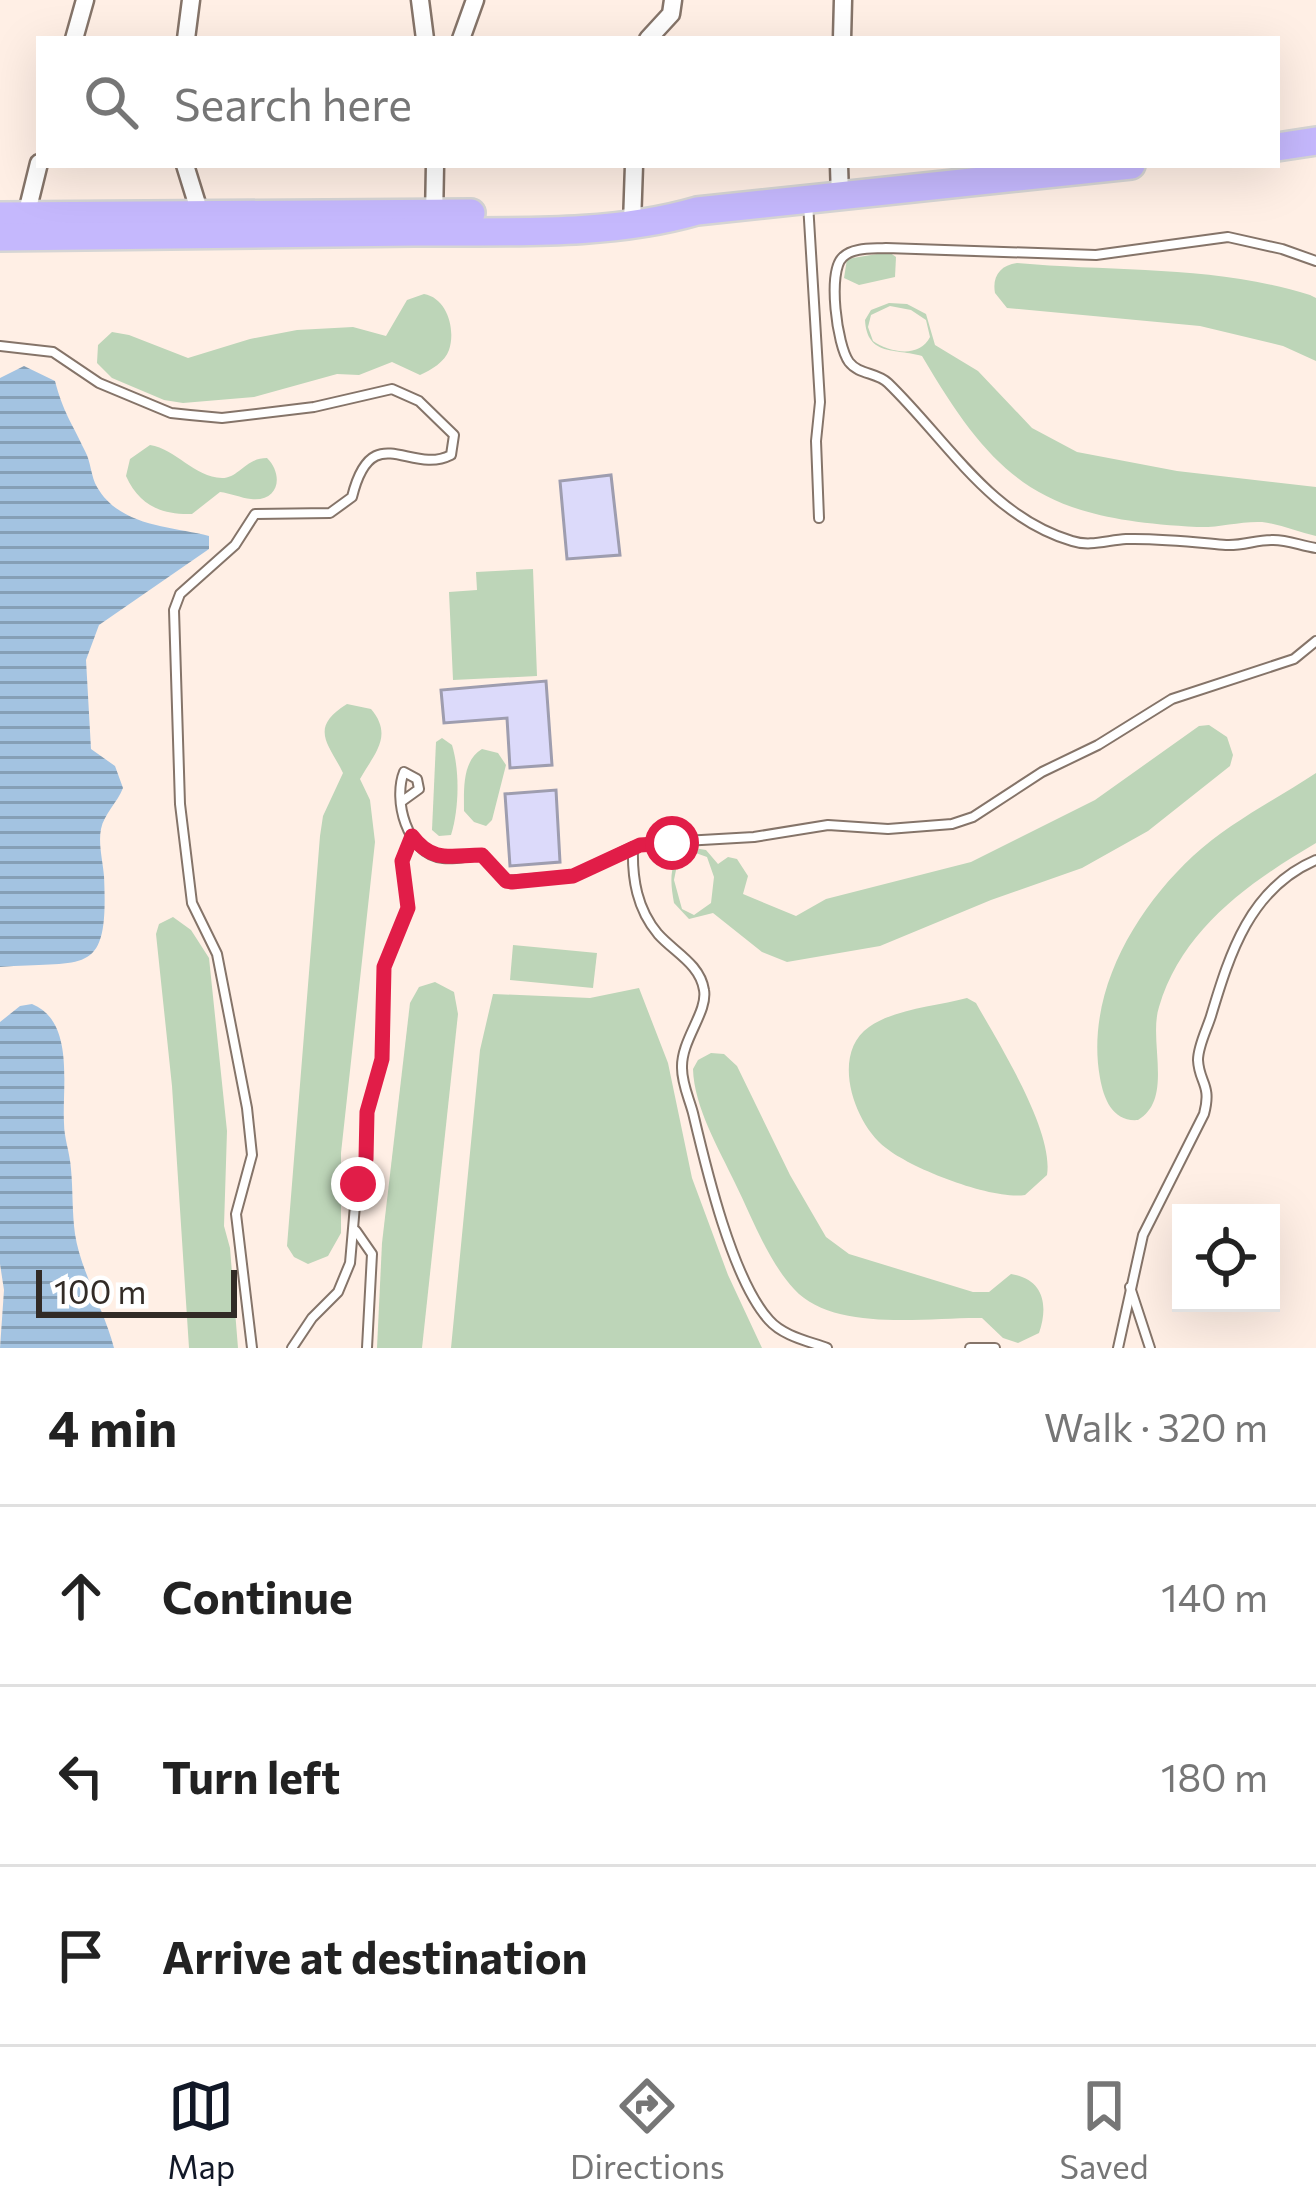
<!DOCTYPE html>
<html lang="en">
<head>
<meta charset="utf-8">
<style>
	body { margin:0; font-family:Commissioner,sans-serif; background:#f6f6f6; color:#222 }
	.controls { position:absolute; right:36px; bottom:36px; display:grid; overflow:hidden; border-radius:0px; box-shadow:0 12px 48px #0002 }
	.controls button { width:108px; height:108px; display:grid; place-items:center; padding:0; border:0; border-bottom:3px solid #e0e0e0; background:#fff; color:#222; font:60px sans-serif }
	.scale { position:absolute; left:36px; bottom:30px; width:201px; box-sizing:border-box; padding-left:12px; border:6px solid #322b26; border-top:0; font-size:33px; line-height:42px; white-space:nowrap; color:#322b26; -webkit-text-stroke:9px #fff; paint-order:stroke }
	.stop { position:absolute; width:36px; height:36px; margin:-27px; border:9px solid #e11d48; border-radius:50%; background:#fff }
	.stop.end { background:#e11d48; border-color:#fff; box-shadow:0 3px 12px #0008 }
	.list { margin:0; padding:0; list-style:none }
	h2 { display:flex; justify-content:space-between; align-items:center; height:156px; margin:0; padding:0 48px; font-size:51px }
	h2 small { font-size:39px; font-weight:400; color:#767676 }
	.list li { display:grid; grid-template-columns:78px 1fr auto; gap:36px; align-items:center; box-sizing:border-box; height:180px; padding:0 48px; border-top:3px solid #e0e0e0 }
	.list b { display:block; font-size:45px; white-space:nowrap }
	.list em { font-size:39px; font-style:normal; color:#767676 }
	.icon { flex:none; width:66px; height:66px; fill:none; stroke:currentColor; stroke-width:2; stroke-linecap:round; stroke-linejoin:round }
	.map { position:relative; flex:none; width:1316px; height:1348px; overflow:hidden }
	.search { position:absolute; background:#fff; box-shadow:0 12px 48px #0002; left:36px; right:36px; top:36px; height:132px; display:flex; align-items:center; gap:30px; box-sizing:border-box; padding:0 42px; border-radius:0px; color:#767676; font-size:45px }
	.sheet { height:696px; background:#fff }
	nav { display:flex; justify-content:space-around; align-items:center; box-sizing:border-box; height:168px; border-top:3px solid #e0e0e0; background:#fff; font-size:33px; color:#767676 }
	nav a { display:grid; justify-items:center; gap:6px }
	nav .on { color:#111827 }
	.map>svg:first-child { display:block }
</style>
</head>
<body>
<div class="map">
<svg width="1316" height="1348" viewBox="0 0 1316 1348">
	<defs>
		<pattern id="water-rules" width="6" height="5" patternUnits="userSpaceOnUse" patternTransform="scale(3)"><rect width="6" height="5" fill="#a3c3e1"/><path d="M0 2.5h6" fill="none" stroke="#859fb6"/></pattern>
	</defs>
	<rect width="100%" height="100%" fill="#ffefe5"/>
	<g fill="#bdd5b8" fill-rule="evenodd">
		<polygon points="889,252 896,257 895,277 859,285 844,278 847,259"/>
		<path d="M1017,263c99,9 197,2 293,32l6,3v63l-33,-15 -83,-20 -193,-18 -12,-15c-3,-16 5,-28 22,-30z"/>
		<path d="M424,294c23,4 32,35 25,56 -4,12 -18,20 -29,25l-28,-13 -33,13 -22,-1 -83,23 -71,6 -19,-3 -52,-22 -15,-15 1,-18 14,-13 17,3 59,23 62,-19 47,-9 56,-3 33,9 21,-36z"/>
		<path d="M889,303l18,1 19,10 9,31 43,26 54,57 45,24 100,19 139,16v49c-18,-4 -36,-12 -54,-14 -22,-1 -44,6 -65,5 -152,-8 -199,-41 -275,-171 -26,-8 -55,1 -57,-36l6,-10zM890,306l21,4 15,10 4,17c-10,21 -40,16 -57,4l-5,-14 3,-12z"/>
		<path d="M150,445c26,4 44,32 72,33 17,0 23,-20 45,-20 17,17 12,44 -16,41 -10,-1 -21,-6 -31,-7l-28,22c-31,1 -53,-9 -66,-38l4,-17z"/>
		<polygon points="533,569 537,676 453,680 449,592 477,590 476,572"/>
		<path d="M347,704l24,5c23,27 3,45 -11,70l10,21 5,42 -34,311v80l-13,23 -20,8 -14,-7 -7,-11 33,-410 3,-20 20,-43c-14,-29 -35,-45 4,-69z"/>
		<path d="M1209,725l18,12 6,18 -3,11 -82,65 -66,37 -91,32 -111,46 -93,16 -25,-10 -49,-39 -24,6 -15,-16c-4,-22 -6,-42 14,-56l18,3 12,14 10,-7 9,2 11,17 -5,18 53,22 30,-17 145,-37 124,-62 104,-74zM693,852l14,5 7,20 -3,26 -17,12 -12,-6 -8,-29 4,-20z"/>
		<path d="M442,738l10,7c8,26 7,65 -1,90l-12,1 -7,-6 4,-88z"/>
		<path d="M482,749l16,4 8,12 -14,55 -6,6 -12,-4 -10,-11c0,-22 -2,-50 18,-62z"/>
		<path d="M1316,773v70c-66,39 -134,86 -157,164 -11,34 15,92 -21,113 -25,2 -34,-20 -38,-42 -15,-83 34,-167 93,-222 37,-34 82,-56 123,-83z"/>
		<polygon points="173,917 191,930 209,958 227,1131 224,1226 230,1248 238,1348 189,1348 172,1086 156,934 159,924"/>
		<polygon points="513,945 597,953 593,988 510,980"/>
		<polygon points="435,982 454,992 458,1014 422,1348 377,1348 382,1243 410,1003 419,987"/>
		<polygon points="639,988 668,1063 692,1178 728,1275 762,1348 451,1348 480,1050 493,994 590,998"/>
		<path d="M967,998l9,5c23,41 78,128 71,172l-22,20c-33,5 -113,-26 -139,-47 -32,-24 -56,-94 -17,-121 25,-18 68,-21 98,-29z"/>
		<path d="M711,1053l13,1 13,12 53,109 36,62 23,17 124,38h16l22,-18c32,5 38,30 28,59l-21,10 -15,-5 -21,-20c-54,-1 -148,15 -188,-29 -28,-31 -41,-70 -59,-106 -16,-34 -41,-76 -42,-114l5,-9z"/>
	</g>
	<g fill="url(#water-rules)">
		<path d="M24,366l31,15c8,31 17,42 30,70 6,11 6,26 12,36 23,40 74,39 112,49v13l-110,76 -13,35 5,89 24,17 8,22c-6,15 -19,26 -22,41 -3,14 2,33 3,47 5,103 -18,84 -104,91v-589z"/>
		<path d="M32,1004c43,17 30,83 32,119 0,15 6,30 7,46 2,21 1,43 4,65 5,35 30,78 39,114h-114l4,-58 -4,-26v-242l20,-16z"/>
	</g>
	<g fill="#dcdafa" stroke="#9e9daf" stroke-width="3">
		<polygon points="611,475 620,555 567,559 560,481"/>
		<polygon points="546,681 552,765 510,768 507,718 444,723 441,690"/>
		<polygon points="556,790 560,862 510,866 505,794"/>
	</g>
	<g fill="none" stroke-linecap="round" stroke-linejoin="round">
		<defs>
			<g id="lane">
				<polyline points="808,203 820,402 816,441 819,518"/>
				<path d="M1316,261l-34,-12 -54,-12 -132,18 -210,-7c-13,1 -33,-1 -43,9 -16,14 -6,89 6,105 10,13 28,10 39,21 59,57 101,133 184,158 18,6 36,-1 54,-2 34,-1 67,3 100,6 16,1 30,-5 45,-5 15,-1 30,6 45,8"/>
				<path d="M0,346l53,6 46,31 72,30 19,2 32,3 92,-11 78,-18 27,12 35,34 -3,20c-41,21 -79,-38 -99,42l-22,16 -75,1 -20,31 -55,49 -6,16 6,194 12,99 25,51 30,154 5,47 -16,59 16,134"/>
				<path d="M401,802l18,-13 -2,-10 -13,-7c-11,27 2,82 39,86 13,2 26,-3 39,-3l24,26 67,-5 60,-29c-1,32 4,62 25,87 16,18 42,30 46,56 4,22 -23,50 -22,78 0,16 7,30 11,45 13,55 39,166 76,207 14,16 39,21 58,28"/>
				<polyline points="633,847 649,843 754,837 828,825 888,829 952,824 973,817 1042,772 1098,745 1172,699 1294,659 1316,641"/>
				<polyline points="356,1231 372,1254 367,1348"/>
				<polyline points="1130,1287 1150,1348"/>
				<polyline points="292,1348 312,1318 338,1292 350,1263 356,1194 366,1159 367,1112 382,1059 384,966 408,909 402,861 412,836"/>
				<polyline points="970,1348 995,1348"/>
				<path d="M1118,1348l25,-113 61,-121c8,-30 -5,-31 -6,-54 0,-14 9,-31 13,-44 19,-63 39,-128 105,-156"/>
			</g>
			<g id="street">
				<polyline points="420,0 425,39"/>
				<polyline points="74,39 85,0"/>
				<polyline points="186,39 191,0"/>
				<polyline points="461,39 475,0"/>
				<polyline points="648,39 671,14 673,0"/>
				<polyline points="842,39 843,0"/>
				<polyline points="185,165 203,223"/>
				<polyline points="839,165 840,197"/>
				<polyline points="434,219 435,165"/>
				<polyline points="24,224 39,163"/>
				<polyline points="632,224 634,165"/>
			</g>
			<g id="primary">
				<polyline points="1277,147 1316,141"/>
				<polyline points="0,216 471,213"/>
				<path d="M0,237c138,-1 276,-3 414,-5 92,-1 194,5 283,-21l434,-46"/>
			</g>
		</defs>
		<use href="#lane" stroke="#857469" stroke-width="12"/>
		<use href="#street" stroke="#857469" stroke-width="21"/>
		<use href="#primary" stroke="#d6d5d4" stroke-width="32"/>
		<use href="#lane" stroke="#fff" stroke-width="8"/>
		<use href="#street" stroke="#fff" stroke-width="16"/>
		<use href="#primary" stroke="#c5b8fd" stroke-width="27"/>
	</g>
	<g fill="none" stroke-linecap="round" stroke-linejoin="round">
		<path stroke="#e11d48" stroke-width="15" d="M358,1184l8,-25 1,-47 15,-53 2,-92 24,-59 -6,-47 10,-25c21,28 40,19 70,19l24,26 6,1 61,-6 67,-31 32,-2"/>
	</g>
</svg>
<div class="controls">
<button><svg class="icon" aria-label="locate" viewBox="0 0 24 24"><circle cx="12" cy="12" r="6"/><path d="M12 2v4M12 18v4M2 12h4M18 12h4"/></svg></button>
</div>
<div class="scale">100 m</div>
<div class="stop" style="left:672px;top:843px"></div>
<div class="stop end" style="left:358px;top:1184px"></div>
<div class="search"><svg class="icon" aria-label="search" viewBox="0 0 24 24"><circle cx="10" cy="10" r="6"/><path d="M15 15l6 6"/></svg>Search here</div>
</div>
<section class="sheet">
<h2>4 min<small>Walk · 320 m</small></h2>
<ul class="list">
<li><svg class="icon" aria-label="ahead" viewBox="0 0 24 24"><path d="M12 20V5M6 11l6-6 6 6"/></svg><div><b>Continue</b></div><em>140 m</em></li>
<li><svg class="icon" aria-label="left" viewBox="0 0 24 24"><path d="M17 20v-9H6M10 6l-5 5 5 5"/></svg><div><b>Turn left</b></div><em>180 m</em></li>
<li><svg class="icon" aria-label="arrive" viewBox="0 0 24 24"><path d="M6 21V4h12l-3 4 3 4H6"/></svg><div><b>Arrive at destination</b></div></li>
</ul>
</section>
<nav>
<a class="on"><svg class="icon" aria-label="map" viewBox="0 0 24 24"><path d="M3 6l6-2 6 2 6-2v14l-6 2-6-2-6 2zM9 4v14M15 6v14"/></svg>Map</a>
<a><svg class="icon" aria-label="directions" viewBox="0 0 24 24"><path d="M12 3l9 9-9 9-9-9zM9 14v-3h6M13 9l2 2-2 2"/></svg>Directions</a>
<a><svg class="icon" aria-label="saved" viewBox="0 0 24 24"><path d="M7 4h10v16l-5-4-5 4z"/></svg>Saved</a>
</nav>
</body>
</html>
